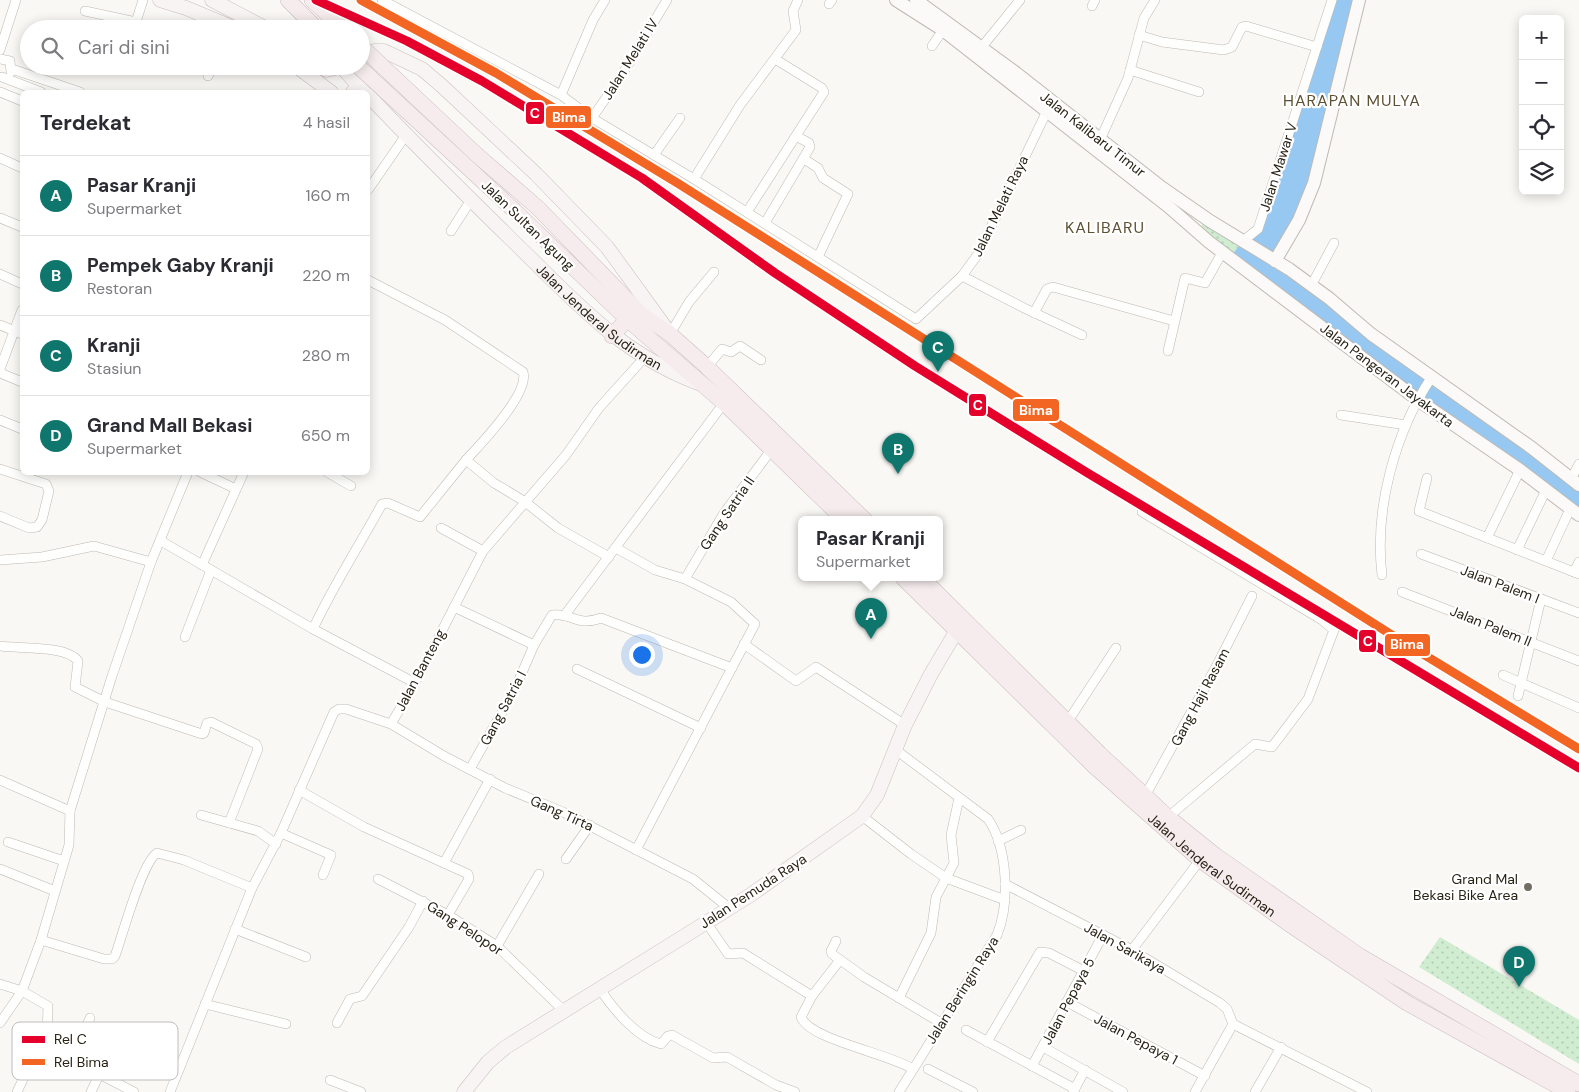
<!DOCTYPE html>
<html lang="id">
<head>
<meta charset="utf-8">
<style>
	body { margin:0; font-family:"DM Sans",sans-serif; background:#f7f7f7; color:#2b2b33 }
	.controls { position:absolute; right:15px; top:15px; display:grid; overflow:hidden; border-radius:8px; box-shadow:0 2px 12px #0003 }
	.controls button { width:45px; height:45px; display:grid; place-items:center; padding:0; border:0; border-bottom:1px solid #e1e1e2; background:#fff; color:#2b2b33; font:25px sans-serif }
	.you { position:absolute; left:641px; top:654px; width:18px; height:18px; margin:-12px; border:4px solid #fff; border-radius:50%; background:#1a73e8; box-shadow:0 0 0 8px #1a73e833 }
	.badge { display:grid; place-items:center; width:32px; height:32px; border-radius:50%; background:#0f766e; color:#fff; font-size:16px; font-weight:700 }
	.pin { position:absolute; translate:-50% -41px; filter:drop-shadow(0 1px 2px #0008) }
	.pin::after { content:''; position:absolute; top:26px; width:18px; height:15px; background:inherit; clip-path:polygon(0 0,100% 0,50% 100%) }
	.popup { position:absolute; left:798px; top:516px; width:145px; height:65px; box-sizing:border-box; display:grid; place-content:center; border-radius:8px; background:#fff; filter:drop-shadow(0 1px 4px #0005); font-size:16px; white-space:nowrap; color:#7c7c81 }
	.popup b { font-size:19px; color:#2b2b33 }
	.popup::after { content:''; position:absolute; left:50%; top:100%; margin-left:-10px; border:10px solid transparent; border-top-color:#fff }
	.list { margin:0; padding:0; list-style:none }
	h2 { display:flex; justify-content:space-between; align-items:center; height:65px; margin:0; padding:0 20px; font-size:21px }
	h2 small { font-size:16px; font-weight:400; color:#7c7c81 }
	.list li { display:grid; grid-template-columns:32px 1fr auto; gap:15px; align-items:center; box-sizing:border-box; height:80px; padding:0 20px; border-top:1px solid #e1e1e2 }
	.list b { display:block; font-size:19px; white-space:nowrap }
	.list p { margin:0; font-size:16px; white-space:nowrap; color:#7c7c81 }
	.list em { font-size:16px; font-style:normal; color:#7c7c81 }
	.icon { flex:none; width:28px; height:28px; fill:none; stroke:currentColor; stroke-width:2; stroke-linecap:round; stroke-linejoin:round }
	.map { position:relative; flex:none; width:1579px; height:1092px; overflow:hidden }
	.search { position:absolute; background:#fff; box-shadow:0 2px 12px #0003; left:20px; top:20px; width:350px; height:55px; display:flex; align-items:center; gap:12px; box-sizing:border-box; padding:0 18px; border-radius:28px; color:#7c7c81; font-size:19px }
	.panel { position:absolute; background:#fff; box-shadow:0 2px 12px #0003; left:20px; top:90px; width:350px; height:385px; border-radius:8px }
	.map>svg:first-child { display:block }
</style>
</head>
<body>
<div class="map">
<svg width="1579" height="1092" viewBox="0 0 1579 1092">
	<defs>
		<pattern id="grass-dots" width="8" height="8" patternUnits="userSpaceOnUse" patternTransform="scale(1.25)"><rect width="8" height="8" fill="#d0edd1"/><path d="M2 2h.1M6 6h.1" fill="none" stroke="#b3cbb3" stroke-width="1.8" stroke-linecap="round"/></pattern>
	</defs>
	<rect width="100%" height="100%" fill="#faf8f4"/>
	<g fill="url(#grass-dots)">
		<polygon points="1203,223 1243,241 1230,257 1198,232"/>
		<polygon points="1440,937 1579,1020 1579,1064 1419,967"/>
	</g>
	<polygon fill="#97c8f1" points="1332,0 1359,0 1314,183 1275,261 1579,485 1579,515 1230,257 1243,241 1258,229"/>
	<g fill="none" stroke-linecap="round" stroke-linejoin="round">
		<defs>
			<g id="street">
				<polyline points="382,0 561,95 592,118 694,179 916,319 962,276 978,254 1047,111"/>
				<polyline points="829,4 832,0"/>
				<polyline points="1092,6 1095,0"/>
				<polyline points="85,11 136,22 143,0"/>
				<polyline points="1139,35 1162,42 1224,50 1232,47 1242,27 1246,26 1317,47"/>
				<polyline points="932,46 943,30"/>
				<polyline points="981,48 1020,0"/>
				<polyline points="0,50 16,0"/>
				<polyline points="0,59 10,61 11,72"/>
				<polyline points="12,69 80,92"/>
				<polyline points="1130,70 1199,92"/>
				<polyline points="208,76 213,66"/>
				<polyline points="2,77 41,92"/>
				<polyline points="0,92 22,101"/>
				<polyline points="561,95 593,20 605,0"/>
				<polyline points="592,118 620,78 667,0"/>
				<polyline points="1100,140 1128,78 1144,18 1155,0"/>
				<polyline points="654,155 680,118"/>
				<polyline points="0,158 22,168"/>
				<polyline points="804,159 818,168 823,178 848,194 818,257"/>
				<polyline points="694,179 740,105 796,30 793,11 798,0"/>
				<polyline points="368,190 406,135"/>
				<polyline points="747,212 824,92 822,88 775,59"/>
				<polyline points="0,218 22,227"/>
				<polyline points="765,223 810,147 809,143 796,136"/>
				<polyline points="451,231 471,200"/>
				<polyline points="1243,241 1258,229 1332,0"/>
				<polyline points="0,274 22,284"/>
				<polyline points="962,276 1024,308 1082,335"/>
				<path d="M368,280l77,40 78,52c7,21 -43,73 -57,88l28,23 30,18 34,27 51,29"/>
				<polyline points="1311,286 1334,243"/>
				<polyline points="1034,313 1047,289 1053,287 1174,321"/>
				<polyline points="0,325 22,334"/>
				<polyline points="670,334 689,302 714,272"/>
				<polyline points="1168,351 1185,278 1205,283 1223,251"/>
				<polyline points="707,367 722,349 731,352 740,346 761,360"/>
				<polyline points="0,369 22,310"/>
				<polyline points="0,373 22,382"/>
				<polyline points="1341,415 1406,425"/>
				<polyline points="0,420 22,429"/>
				<polyline points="0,469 46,484 49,491 42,520 37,527 29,528 0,516"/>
				<polyline points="200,472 236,489"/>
				<polyline points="327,472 351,486"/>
				<polyline points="1427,478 1419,511 1579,574"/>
				<polyline points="1571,479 1579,464"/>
				<polyline points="1142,512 1322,620 1334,630 1308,699 1272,747 1255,744 1168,817"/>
				<polyline points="441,528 483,551"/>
				<polyline points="1487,538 1520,470"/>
				<polyline points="161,541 313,629 415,683"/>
				<polyline points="616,548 655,570 685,579 731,602 755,624 636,850"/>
				<polyline points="1517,550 1546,490"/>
				<polyline points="1421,554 1579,613"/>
				<polyline points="0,560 42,557 94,546 151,562"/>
				<polyline points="1546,561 1570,509"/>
				<polyline points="202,565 244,472"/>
				<polyline points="1574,572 1579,562"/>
				<path d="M1382,575c-8,-66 13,-142 49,-197"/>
				<polyline points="685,579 724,513 772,449"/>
				<polyline points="1402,592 1579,661"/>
				<path d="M454,607l80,38 18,-30c22,-2 25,12 49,3l131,50"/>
				<polyline points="564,616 724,403"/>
				<path d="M313,629c20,-43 46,-83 69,-125l6,-1 32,14 46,-57"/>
				<polyline points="185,637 211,570"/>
				<polyline points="744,644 796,681 816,667 905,725"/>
				<path d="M0,646c19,3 67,-1 78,15l-3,26 30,15 97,32 2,-1 3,-10 4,-1 45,22 2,5 -29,74"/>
				<polyline points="577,669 701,728"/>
				<polyline points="1503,675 1579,708"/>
				<polyline points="1518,696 1541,599"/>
				<polyline points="1068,721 1116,648"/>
				<polyline points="391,724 444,756 505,788 563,812 693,879 729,908"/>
				<path d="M896,750l92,69c20,29 22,84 9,116l-98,157"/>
				<polyline points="470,769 515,689 534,645"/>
				<polyline points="0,780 70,811"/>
				<polyline points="299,790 364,827 468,874 469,879 448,915"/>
				<polyline points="1145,796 1216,667 1252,596"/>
				<polyline points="201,815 258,831 276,844"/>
				<polyline points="862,816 911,854 946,878 1005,900"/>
				<polyline points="281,833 331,855 323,875"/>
				<polyline points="998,841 1021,830"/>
				<polyline points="8,842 64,861"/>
				<polyline points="566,859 590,825"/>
				<polyline points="444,863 490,779"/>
				<polyline points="0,869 55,891"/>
				<polyline points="378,879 448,915 497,946 564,1011"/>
				<polyline points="1005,884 1132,950 1220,1003 1227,1009 1233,1024"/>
				<polyline points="706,922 728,954 743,953 812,996"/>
				<polyline points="235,929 306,957"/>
				<path d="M41,940l63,19h8l3,-3c7,-19 27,-94 42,-103l27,7 68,28"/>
				<polyline points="836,941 831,951 832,954 864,977 941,1023"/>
				<polyline points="497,946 539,874"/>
				<polyline points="1132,950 1200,860"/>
				<path d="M840,960l-28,36 -11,21c9,23 87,36 112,52"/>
				<polyline points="0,984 22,991 48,1006 47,1036 72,1060 134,1092"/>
				<path d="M600,989c13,20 37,49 61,55l7,-8 4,-1 41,23 14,-1 49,28 19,7"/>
				<polyline points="899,998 931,933 936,897 954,863 951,835 959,798"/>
				<polyline points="1067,1002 1205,1076"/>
				<polyline points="205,1004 286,1024"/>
				<polyline points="0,1023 22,991 41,940 69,845 70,811 112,676 151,562 188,472"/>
				<polyline points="337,1023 350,999 362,996 409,927 423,901"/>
				<polyline points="1233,1024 1367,1092"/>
				<polyline points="966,1030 1075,1089"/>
				<polyline points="987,1042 1040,952 1049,953 1084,971"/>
				<polyline points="1043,1047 1123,1092"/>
				<polyline points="72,1060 90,1018"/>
				<polyline points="1032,1066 1103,935"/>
				<polyline points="928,1069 973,1092"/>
				<polyline points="50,1075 63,1052"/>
				<polyline points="330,1080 361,1092"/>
				<polyline points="17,1092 45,1033"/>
				<polyline points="91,1092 99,1075"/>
				<polyline points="170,1092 252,888 281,833 334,712 339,709 346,709 391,724 415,683 483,551 566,455 599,408 644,358"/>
				<polyline points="1073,1092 1085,1070"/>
				<polyline points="1195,1092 1233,1024"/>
				<polyline points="1255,1092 1281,1047"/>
			</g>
			<g id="secondary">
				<polyline points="896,0 943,30 1169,207 1209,242 1418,400 1520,470 1579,515"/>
				<polyline points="916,0 1016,73 1161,187 1210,221 1289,269 1330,299 1371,334 1532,448 1579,485"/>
				<polyline points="1275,261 1299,220 1314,183 1359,0"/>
			</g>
			<g id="primary">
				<polyline points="160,0 186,8 236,29"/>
				<polyline points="212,0 267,29"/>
				<polyline points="361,57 374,51 384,51 422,69 442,86 536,174 607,247 668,331"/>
				<polyline points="296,66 331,92"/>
				<polyline points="317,66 327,70 343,66"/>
				<polyline points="341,66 364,92"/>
				<polyline points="353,92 366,72 373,65"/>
				<path id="s1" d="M368,95c48,51 98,100 148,149 59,57 103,109 182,139"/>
				<polyline points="464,1092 488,1062 506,1047 749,896 862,816 877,795 905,725 931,674 957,630 964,622"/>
			</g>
			<g id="highway">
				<polyline points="288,0 317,29"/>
				<polyline points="312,0 343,29"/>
				<polyline points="538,208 642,315 670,334 707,367 865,520"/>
				<polyline points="515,211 627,319 724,403 844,520"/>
				<polyline points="612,336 627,319"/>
				<path id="s2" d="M903,578l192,189 105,93 89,64 118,79 161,89"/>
				<polyline points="922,578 1100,754 1168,817 1215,855 1360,956 1579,1084"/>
			</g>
		</defs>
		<use href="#street" stroke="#bebab3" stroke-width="10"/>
		<use href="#secondary" stroke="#bebab3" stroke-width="14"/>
		<use href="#primary" stroke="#cabfbf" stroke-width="15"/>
		<use href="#highway" stroke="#cabfbf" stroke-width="16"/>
		<use href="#street" stroke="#fefefd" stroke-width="9"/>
		<use href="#secondary" stroke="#fcf9f9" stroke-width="12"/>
		<use href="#primary" stroke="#f9f4f4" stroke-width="14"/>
		<use href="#highway" stroke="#f6ecee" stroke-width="15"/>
		<defs>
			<g id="highway-bridge">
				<polyline points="361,46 477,155 538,208"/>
				<polyline points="358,66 515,211"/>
			</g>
		</defs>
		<use href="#highway-bridge" stroke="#cabfbf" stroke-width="16" stroke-linecap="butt"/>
		<use href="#highway-bridge" stroke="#f6ecee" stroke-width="15"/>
		<defs>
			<polyline id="rail-1" points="316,0 407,41 482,81 642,178 775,273 915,366 1086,472 1579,768"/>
			<polyline id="rail-2" points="361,0 496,73 679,184 1395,637 1579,749"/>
		</defs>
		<use href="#rail-1" stroke="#fff" stroke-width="12"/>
		<use href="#rail-2" stroke="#fff" stroke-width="12"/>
		<use href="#rail-1" stroke="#e4002b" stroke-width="9"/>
		<use href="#rail-2" stroke="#f26522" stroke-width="9"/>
	</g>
	<circle fill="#726e64" stroke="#fff" stroke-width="2" cx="1528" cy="887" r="5"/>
	<g text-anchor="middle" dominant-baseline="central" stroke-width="4.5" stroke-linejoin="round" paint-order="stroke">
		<g font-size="14" fill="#292316" stroke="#fff">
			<text transform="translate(630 59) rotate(-58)">Jalan Melati IV</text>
			<text transform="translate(1093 134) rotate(38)">Jalan Kalibaru Timur</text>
			<text transform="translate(1278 167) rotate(-72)">Jalan Mawar V</text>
			<text transform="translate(1000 206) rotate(-64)">Jalan Melati Raya</text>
			<text transform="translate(528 225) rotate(44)">Jalan Sultan Agung</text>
			<text stroke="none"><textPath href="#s1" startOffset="321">Jalan Jenderal Sudirman</textPath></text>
			<text transform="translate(1387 375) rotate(37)">Jalan Pangeran Jayakarta</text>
			<text transform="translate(727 513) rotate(-56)">Gang Satria II</text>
			<text transform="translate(1500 584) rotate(21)">Jalan Palem I</text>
			<text transform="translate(1491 626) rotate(22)">Jalan Palem II</text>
			<text transform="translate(420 670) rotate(-62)">Jalan Banteng</text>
			<text transform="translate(1200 697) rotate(-62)">Gang Haji Rasam</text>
			<text transform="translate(503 708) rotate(-62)">Gang Satria I</text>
			<text transform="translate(562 813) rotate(24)">Gang Tirta</text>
			<text stroke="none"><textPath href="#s2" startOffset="422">Jalan Jenderal Sudirman</textPath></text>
			<text transform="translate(753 891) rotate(-33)">Jalan Pemuda Raya</text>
			<text transform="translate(465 928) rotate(33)">Gang Pelopor</text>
			<text transform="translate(1125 948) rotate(29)">Jalan Sarikaya</text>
			<text transform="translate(962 990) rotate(-58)">Jalan Beringin Raya</text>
			<text transform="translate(1068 1001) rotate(-62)">Jalan Pepaya 5</text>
			<text transform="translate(1136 1039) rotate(28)">Jalan Pepaya 1</text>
		</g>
		<g font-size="14" fill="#292316" stroke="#fff" text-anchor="end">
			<text x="1518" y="879">Grand Mal<tspan x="1518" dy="16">Bekasi Bike Area</tspan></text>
		</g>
		<g font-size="16" letter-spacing="1" fill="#5f5133" stroke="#fff">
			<text x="1352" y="100">HARAPAN MULYA</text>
			<text x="1105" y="227">KALIBARU</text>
		</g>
	</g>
	<rect x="12" y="1022" width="166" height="58" rx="8" fill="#fff" stroke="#bfbdb9" stroke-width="1"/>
	<rect x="22" y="1036" width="23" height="7" fill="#e4002b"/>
	<rect x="22" y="1059" width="23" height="6" fill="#f26522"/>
	<g font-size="14" fill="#292316">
		<text x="54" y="1044">Rel C</text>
		<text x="54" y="1067">Rel Bima</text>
	</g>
	<g stroke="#fff" stroke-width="2">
		<rect x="525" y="101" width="20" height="24" rx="5" fill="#e4002b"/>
		<rect x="545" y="105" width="47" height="24" rx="5" fill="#f26522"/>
		<rect x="968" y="393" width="19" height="24" rx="5" fill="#e4002b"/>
		<rect x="1012" y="398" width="48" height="24" rx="5" fill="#f26522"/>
		<rect x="1358" y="629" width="19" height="24" rx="5" fill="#e4002b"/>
		<rect x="1384" y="633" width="47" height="24" rx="5" fill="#f26522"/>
	</g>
	<g font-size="14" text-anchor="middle" font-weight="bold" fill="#fff">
		<text x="535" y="118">C</text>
		<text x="569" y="122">Bima</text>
		<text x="978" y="410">C</text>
		<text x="1036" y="415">Bima</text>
		<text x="1368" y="646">C</text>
		<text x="1407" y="649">Bima</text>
	</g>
</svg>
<div class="controls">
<button>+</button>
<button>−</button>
<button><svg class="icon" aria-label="locate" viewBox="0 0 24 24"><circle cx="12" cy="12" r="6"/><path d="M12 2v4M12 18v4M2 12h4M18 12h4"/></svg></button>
<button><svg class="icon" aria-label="layers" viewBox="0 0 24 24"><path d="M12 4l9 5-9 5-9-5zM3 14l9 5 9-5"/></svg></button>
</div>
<div class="you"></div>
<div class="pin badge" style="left:871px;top:639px">A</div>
<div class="popup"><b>Pasar Kranji</b>Supermarket</div>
<div class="pin badge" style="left:898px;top:474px">B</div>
<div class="pin badge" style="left:938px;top:372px">C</div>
<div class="pin badge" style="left:1519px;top:987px">D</div>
<div class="search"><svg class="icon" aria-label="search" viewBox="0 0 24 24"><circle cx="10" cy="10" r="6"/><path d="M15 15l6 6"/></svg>Cari di sini</div>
<section class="panel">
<h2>Terdekat<small>4 hasil</small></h2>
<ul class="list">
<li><span class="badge">A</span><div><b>Pasar Kranji</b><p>Supermarket</p></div><em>160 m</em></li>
<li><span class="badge">B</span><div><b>Pempek Gaby Kranji</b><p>Restoran</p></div><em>220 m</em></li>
<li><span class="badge">C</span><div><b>Kranji</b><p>Stasiun</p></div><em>280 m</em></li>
<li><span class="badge">D</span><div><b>Grand Mall Bekasi</b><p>Supermarket</p></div><em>650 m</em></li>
</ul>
</section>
</div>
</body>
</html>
